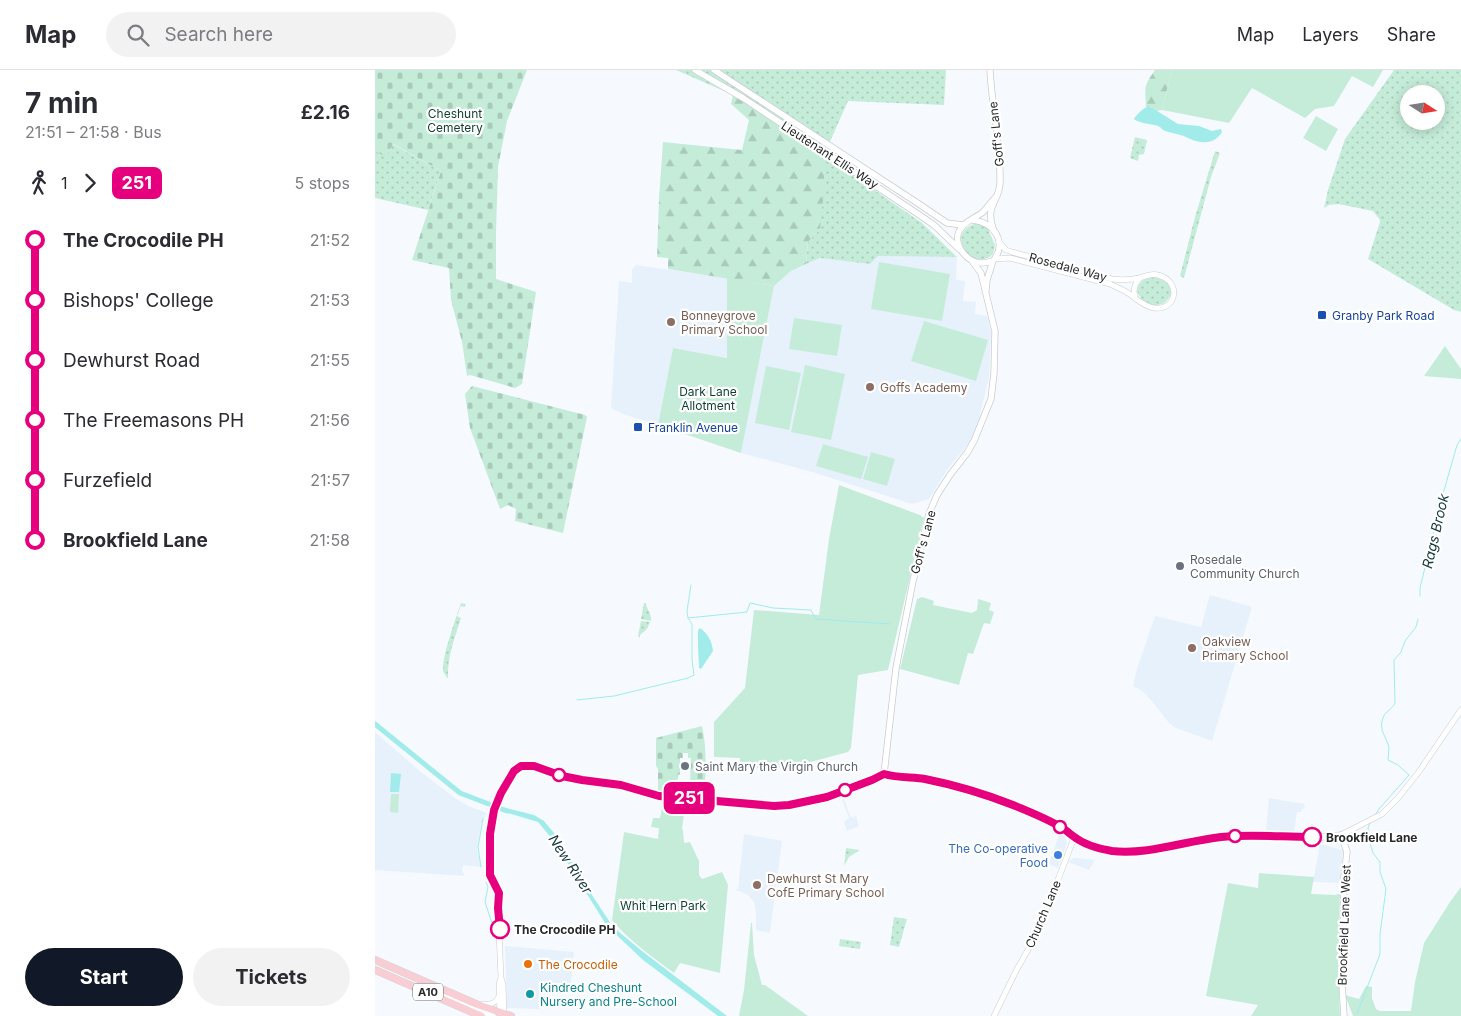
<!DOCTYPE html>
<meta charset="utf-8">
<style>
:root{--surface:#fff;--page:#f2f2f3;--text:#2b2b33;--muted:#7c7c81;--line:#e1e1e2;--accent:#111827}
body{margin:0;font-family:Inter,sans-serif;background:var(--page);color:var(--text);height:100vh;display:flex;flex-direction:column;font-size:19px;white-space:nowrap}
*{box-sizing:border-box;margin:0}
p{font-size:16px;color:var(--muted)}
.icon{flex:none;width:28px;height:28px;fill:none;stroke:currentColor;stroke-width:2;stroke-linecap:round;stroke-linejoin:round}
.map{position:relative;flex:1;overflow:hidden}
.details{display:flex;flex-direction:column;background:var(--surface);width:375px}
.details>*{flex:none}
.badge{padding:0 10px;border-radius:8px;font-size:18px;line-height:32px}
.needle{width:32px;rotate:102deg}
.fabs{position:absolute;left:1025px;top:15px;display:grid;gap:10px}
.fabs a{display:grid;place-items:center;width:45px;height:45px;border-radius:50%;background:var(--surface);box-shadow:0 2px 12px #0003;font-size:25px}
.map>.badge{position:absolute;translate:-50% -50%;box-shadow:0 0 0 2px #fff}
.legs{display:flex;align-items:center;gap:8px;height:55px;padding:0 25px;font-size:16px}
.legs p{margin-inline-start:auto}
.overview{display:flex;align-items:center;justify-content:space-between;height:85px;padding:0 25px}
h1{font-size:28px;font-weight:700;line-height:38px}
.button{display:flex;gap:10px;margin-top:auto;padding:10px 25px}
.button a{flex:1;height:58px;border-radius:30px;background:var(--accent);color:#fff;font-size:20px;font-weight:700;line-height:58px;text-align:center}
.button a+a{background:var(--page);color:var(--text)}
ul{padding:0 25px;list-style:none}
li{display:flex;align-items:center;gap:18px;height:60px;font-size:19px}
li i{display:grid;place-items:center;width:8px;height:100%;margin:0 6px;background:currentColor}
li i::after{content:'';width:12px;height:12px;margin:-6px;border:4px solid;border-radius:50%;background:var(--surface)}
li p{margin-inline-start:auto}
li:first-child i{background:linear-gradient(#0000 50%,currentColor 0)}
li:last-child i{background:linear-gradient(currentColor 50%,#0000 0)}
header{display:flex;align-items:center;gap:30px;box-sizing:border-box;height:70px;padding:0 25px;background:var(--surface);border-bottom:1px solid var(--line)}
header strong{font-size:24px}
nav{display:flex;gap:28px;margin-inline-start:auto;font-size:18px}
.search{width:350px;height:45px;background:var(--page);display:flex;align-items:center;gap:12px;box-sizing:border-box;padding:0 18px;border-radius:28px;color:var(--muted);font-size:19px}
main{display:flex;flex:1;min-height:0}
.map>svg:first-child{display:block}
.built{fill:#e6f1fc}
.grass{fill:url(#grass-dots);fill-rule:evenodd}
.forest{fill:url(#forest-firs)}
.cemetery{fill:url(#cemetery-stones);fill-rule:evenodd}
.green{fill:#c5ecd9}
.water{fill:#a1ebeb}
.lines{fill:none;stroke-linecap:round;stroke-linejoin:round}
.stream{stroke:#a1ebeb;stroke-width:1}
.canal{stroke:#a1ebeb;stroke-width:5}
.tertiary-casing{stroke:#c8cdd2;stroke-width:6}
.secondary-casing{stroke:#c8cdd2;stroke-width:7}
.trunk-casing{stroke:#d4d4d4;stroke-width:8}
.tertiary{stroke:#fff;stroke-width:5}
.secondary{stroke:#fff;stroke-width:5.5}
.trunk{stroke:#f8ced4;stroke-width:7}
.line-1-casing{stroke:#fff;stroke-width:11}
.line-1{stroke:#e6007e;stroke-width:8}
.transit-dot{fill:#1a4fb4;stroke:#fff;stroke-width:2}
.education-dot{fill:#8d6e63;stroke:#fff;stroke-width:2}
.worship-dot{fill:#6b7280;stroke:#fff;stroke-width:2}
.stop-1-dot{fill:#fff;stroke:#e6007e;stroke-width:2.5}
.shop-dot{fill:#3f7fe0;stroke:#fff;stroke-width:2}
.food-dot{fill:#e8710a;stroke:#fff;stroke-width:2}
.culture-dot{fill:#0f9aa8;stroke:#fff;stroke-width:2}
.labels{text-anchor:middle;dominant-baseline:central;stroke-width:4.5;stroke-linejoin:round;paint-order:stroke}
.shield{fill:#fff;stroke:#676869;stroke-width:1}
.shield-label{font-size:11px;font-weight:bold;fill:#262829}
.park-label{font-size:12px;fill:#0d3f2d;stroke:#fff}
.street-label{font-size:12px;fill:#262829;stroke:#fff}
.education-label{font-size:12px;fill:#785e54;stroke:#fff;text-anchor:start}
.transit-label{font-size:12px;fill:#164399;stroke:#fff;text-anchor:start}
.worship-label{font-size:12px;fill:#5b616d;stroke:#fff;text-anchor:start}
.stop-label{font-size:12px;font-weight:bold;fill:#262829;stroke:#fff;text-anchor:start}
.shop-label{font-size:12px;fill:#366cbe;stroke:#fff;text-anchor:end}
.food-label{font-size:12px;fill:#c56008;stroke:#fff;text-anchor:start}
.culture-label{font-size:12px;fill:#0d838f;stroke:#fff;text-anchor:start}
.water-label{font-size:14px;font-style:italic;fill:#133838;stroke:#fff}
</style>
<header>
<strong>Map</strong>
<div class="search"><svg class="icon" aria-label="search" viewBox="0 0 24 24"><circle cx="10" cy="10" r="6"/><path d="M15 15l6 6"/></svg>Search here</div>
<nav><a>Map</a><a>Layers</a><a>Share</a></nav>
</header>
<main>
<section class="details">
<div class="overview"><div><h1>7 min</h1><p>21:51 – 21:58 · Bus</p></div><b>£2.16</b></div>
<div class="legs"><svg class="icon" aria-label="walk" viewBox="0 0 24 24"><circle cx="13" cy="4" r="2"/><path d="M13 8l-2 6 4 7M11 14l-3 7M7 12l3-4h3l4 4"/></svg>1<svg class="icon" aria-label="forward" viewBox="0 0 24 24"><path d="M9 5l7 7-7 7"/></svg><b class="badge" style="background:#e6007e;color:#fff">251</b><p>5 stops</p></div>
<ul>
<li><i style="color:#e6007e"></i><b>The Crocodile PH</b><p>21:52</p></li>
<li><i style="color:#e6007e"></i><span>Bishops' College</span><p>21:53</p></li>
<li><i style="color:#e6007e"></i><span>Dewhurst Road</span><p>21:55</p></li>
<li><i style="color:#e6007e"></i><span>The Freemasons PH</span><p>21:56</p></li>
<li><i style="color:#e6007e"></i><span>Furzefield</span><p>21:57</p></li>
<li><i style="color:#e6007e"></i><b>Brookfield Lane</b><p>21:58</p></li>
</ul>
<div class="button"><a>Start</a><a>Tickets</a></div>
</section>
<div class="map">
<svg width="1086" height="946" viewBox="0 0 1086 946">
<defs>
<pattern id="grass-dots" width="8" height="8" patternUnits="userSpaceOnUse" patternTransform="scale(1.25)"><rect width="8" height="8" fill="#c5ecd9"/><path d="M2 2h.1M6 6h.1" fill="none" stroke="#a9caba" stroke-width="1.8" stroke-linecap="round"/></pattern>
<pattern id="forest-firs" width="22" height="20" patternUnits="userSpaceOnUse" patternTransform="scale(1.25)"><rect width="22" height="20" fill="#c5ecd9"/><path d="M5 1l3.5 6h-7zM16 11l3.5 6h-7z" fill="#a9caba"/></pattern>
<pattern id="cemetery-stones" width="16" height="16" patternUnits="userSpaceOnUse" patternTransform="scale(1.25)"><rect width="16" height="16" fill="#c5ecd9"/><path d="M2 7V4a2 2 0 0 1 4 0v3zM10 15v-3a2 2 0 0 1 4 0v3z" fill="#a9caba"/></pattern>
</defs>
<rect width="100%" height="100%" fill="#f6fafe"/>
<path class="built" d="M 503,186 L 582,187 L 581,210 L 590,211 L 588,231 L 601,232 L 600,244 L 612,246 L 616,261 L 614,307 L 605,344 L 605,350 L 597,369 L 572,400 L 554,429 L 537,434 L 434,401 L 366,383 L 399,216 L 416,201 L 445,188 L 495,194 Z
M 261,195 L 352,208 L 352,288 L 298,278 L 283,355 L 248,344 L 236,338 L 244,211 L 257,213 L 257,200 Z
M 835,525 L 877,537 L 837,671 L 801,658 L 794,653 L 777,631 L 767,621 L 758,616 L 762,599 L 780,546 L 826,557 Z
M 0,662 L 46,702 L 80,728 L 93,736 L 112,743 L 106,754 L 102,779 L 106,797 L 88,795 L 87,801 L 90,806 L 0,800 Z
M 894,728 L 930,734 L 929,739 L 927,739 L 926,742 L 922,742 L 919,762 L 891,760 Z
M 469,729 L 475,746 L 477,747 L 481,746 L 484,756 L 472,761 L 469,752 L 474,748 L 467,730 Z
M 685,762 L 690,767 L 692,773 L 683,798 L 674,794 Z
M 369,764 L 407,771 L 395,863 L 381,860 L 381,841 L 379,832 L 373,825 L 359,819 L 363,819 Z
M 945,774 L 968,780 L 965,813 L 938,812 Z
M 698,788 L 701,788 L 720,790 L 714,800 L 693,792 Z
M 130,876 L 199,882 L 196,914 L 167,912 L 165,939 L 132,938 Z"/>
<path class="grass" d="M 301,0 L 571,0 L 569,35 L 473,31 L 449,85 L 547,153 L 582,187 L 503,186 L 495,194 L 445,188 L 431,194 L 433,172 L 445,159 L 358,25 Z
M 1019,0 L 1086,0 L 1086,242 L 1079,240 L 993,189 L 1005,152 L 1005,150 L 998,141 L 963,134 L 954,135 L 949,138 L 953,120 L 970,69 ZM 1034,24 L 1061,24 L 1061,51 L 1034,51 Z
M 760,67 L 772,70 L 769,84 L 764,85 L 763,91 L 755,88 Z
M 17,74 L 66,101 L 53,140 L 0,128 L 0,81 L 11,86 Z
M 840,81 L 845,83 L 836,107 L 809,208 L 805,206 L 820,147 Z
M 602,153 L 612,157 L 620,175 L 618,184 C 599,204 567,163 602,153 Z
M 780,207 L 792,212 L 797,221 C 792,241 768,239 762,221 C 764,210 770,208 780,207 Z
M 86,533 L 91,534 L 90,537 L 86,536 L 82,546 L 86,548 C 80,567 72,588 73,608 L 72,608 C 71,606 69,603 68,601 C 67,586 81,548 86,533 Z
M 269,533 L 271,533 C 271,539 277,543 276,551 L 266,549 Z
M 266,551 L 275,552 L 272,559 L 265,565 L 265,568 L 263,566 Z
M 471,778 L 485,780 L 474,787 L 469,796 Z
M 519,847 L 532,849 L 524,877 L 515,875 Z
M 465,869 L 486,872 L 485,879 L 464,876 Z"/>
<path class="forest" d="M 780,0 L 797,0 L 787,40 L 781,41 L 776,37 L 771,37 C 770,17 768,17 780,0 Z
M 358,25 L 449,85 L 449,121 L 445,159 L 433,172 L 431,194 L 416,201 L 399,216 L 293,199 L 293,188 L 282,187 L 284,128 L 288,72 L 367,80 L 374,50 L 356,34 Z"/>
<path class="cemetery" d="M 0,0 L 152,0 L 132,51 L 123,97 L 121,163 L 121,209 L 161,222 L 147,314 L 140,318 L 95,305 L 92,306 L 87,272 L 76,230 L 74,198 L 37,190 L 66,101 L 18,74 L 11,87 L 0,81 Z
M 97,316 L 210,345 L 212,347 L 188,463 L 140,451 L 141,439 L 133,435 L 125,439 L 95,358 L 90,324 Z
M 327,656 C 332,678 331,702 329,725 L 287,724 L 283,722 L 283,699 L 281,696 L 281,668 ZM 308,683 L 313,683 L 313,688 L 316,688 L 315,715 L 302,714 L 303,705 L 305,704 L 305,688 L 308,688 Z"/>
<path class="green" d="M 797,0 L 1008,0 L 998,17 L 977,6 L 959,36 L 940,39 L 930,48 L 877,18 L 854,53 L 787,40 Z
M 941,46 L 963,59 L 951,81 L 928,68 Z
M 504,192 L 575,204 L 567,251 L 496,239 Z
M 352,208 L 399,216 L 366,383 L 283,355 L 298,278 L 352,288 Z
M 419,248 L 467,255 L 462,286 L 414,279 Z
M 549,251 L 613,270 L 601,311 L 536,291 Z
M 1070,276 L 1086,299 L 1086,309 L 1049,306 Z
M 430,295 L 470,304 L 456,370 L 416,362 Z
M 391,296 L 426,303 L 414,360 L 380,353 Z
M 448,374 L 493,387 L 486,409 L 441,396 Z
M 496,382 L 520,389 L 512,416 L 488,409 Z
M 464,415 L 545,445 L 549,448 L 513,600 L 483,605 L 476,678 L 473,682 L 421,696 L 365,699 L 365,688 L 339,687 L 339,652 L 370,618 L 379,540 L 444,545 L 454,469 Z
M 547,527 L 559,531 L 558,535 L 597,543 L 602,540 L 603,529 L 616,533 L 614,540 L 619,542 L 615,554 L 609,553 L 598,584 L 593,583 L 584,615 L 525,599 L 542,529 Z
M 16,724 L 24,724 L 23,743 L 15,742 Z
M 288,732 L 302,735 L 313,741 L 309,744 L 307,759 L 308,760 L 309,773 L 315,772 L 324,791 L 324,805 L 327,809 L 347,802 L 353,815 L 345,903 L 305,893 L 299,903 C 277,887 255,871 237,850 L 249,762 L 283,769 L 284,758 L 276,757 L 278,748 L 285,748 Z
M 884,803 L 939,807 L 936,824 L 961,825 L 965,823 L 963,895 L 965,946 L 876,946 L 883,935 L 831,926 L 853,813 L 883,818 Z
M 1086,817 L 1086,946 L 978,946 L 970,925 L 984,929 L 991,916 L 997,917 L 997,928 L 1001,939 L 1005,941 L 1036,941 L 1040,912 L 1049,873 L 1075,832 Z
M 376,853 L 377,853 L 379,885 L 387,915 L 390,915 L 433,946 L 364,946 L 369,920 Z"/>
<path class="water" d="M 774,36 L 803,54 L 824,56 L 837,61 L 846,59 L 847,62 C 838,77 822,73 809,66 C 803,64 796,63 790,61 C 787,60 786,57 783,56 C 777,54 768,54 760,50 L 759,49 C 762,44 768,38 774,36 Z
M 325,558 C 333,564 337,571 338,581 L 326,599 L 324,598 L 323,576 L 323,560 Z
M 16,703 L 26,704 L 24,722 L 15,722 Z
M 127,737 L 159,745 L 169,751 L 184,769 L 215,822 L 238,857 L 267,881 L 352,946 L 343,946 L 268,890 L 232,856 L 178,770 L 163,752 L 126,741 Z"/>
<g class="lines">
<path class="stream" d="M 1045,526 L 1045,518 L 1068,424 L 1082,375 L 1086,369
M 313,548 L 372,542 L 375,533 L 398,538 L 436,540 L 440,548 L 442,549 L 515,554
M 202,630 L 239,626 L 313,608 L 319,605 L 317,590 L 317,554 L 313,548 L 312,541 L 316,515
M 1000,745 L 1004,739 L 1034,705 L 1023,695 L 1013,690 C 1013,686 1014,682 1014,678 C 1012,667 1003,660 1008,648 C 1010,641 1017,640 1020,633 L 1019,590 L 1026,582 L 1030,571 L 1041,557 L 1043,549
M 106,797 L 103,777 L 108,749
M 111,812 L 113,817 L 110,832 L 117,853
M 982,944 L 1005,884 L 1005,864 L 1011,819 L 1005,802 L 1005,792 L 998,783 L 995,773 L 993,758 L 995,753"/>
<path class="canal" d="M 0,654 L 85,723 L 132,741"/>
<defs>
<path id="tertiary" d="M 620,189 L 635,188 L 735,214 C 741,217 747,219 753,223 C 762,229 768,236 779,238 C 802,241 807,211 783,205 C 776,203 771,206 764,208 C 755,210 746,210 737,209 L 637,182 L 631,180 L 624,172
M 760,227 C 758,220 760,213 765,208
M 966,765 L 1007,744 L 1023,728 L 1043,703 L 1086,640
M 107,934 C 115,935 121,934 124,926
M 125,943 L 124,914 L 126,908
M 129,944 L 128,914 L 126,908 L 123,838 L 124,823 L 115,805 L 116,797 L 114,773 L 119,740 L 126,723 L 139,701 L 146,697 L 159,696 L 187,706 L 207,710 L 246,715 L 284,726 L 333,729 L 394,736 L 414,735 L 452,727 L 497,710 L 509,704
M 619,946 L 641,901 L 663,862 L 699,768"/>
<path id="secondary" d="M 320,0 L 368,28 L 540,142 L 559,155 L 584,179
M 339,0 L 544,134 L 572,153 L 588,155
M 615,0 C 617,38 626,75 625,113 C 624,132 610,136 618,158
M 597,150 C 619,152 633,172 618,191 C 608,194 600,194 592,187 C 583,179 578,166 588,156 C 593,150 602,147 608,142 C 612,138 616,132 621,127
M 597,191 L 606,203 L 620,261 L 619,303 L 616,329 L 599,371 L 592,383 L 575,405 L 562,425 L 554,444 L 538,511 L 521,598 L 509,704 L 565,712 L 630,732 L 689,759 L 699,768 L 734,780 L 761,781 L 858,766 L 890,765 L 948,767 L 966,765 L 972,782 L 969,807 L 968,861 L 967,913 L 969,946
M 611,220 L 612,210 L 618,191
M 67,922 L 75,927 L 118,946"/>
<path id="trunk" d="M 0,890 L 101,934 L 136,946
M 0,900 L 106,946"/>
</defs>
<use href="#tertiary" class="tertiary-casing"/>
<use href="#secondary" class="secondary-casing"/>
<use href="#trunk" class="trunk-casing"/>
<use href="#tertiary" class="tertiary"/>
<use href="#secondary" class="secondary"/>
<use href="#trunk" class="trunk"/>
</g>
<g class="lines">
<defs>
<path id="line-1" d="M 125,859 L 123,838 L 124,823 L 115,805 L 115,764 L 119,740 L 126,723 L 139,701 L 146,696 L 159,696 L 187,706 L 207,710 L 246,715 L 284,726 L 399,736 L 414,735 L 452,727 L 497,710 L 509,704 C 522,708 537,707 550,709 C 580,715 610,724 638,735 C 653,741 675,750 689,759 C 692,761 695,764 698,766 C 708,774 725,779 737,781 C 773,785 810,771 846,767 C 876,764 906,767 937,767"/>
</defs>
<use href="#line-1" class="line-1-casing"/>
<use href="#line-1" class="line-1"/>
</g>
<g class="transit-dot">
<rect x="942" y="240" width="10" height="10" rx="2.5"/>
<rect x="258" y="352" width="10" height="10" rx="2.5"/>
</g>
<g class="education-dot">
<circle cx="296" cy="252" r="5"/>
<circle cx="495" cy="317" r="5"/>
<circle cx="817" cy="578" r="5"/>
<circle cx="382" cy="815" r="5"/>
</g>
<g class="worship-dot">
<circle cx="805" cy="496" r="5"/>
<circle cx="310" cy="696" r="5"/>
</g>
<g class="stop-1-dot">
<circle cx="184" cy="705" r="6"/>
<circle cx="470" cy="720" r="6"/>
<circle cx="685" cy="757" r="6"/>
<circle cx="860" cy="766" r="6"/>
<circle cx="937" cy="767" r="9"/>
<circle cx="125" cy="859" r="9"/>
</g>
<circle class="shop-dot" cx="683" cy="785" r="5"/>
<circle class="food-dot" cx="153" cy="894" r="5"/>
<circle class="culture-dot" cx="155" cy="924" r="5"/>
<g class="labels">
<rect class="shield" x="38" y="913.5" width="30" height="17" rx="4"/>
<g class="shield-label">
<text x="53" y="922">A10</text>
</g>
<g class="park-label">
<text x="80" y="43">Cheshunt<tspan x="80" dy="14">Cemetery</tspan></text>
<text x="333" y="321">Dark Lane<tspan x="333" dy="14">Allotment</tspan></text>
<text x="288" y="835">Whit Hern Park</text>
</g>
<g class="street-label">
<text transform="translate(621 64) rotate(-96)">Goff's Lane</text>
<text transform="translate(455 85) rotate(33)">Lieutenant Ellis Way</text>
<text transform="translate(693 197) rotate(15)">Rosedale Way</text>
<text transform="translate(548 472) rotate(-75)">Goff's Lane</text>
<text transform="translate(668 844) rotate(-67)">Church Lane</text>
<text transform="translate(969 855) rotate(-88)">Brookfield Lane West</text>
</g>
<g class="education-label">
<text x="306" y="245">Bonneygrove<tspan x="306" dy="14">Primary School</tspan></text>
<text x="505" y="317">Goffs Academy</text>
<text x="827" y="571">Oakview<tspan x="827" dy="14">Primary School</tspan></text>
<text x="392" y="808">Dewhurst St Mary<tspan x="392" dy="14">CofE Primary School</tspan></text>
</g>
<g class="transit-label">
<text x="957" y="245">Granby Park Road</text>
<text x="273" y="357">Franklin Avenue</text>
</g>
<g class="worship-label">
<text x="815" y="489">Rosedale<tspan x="815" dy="14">Community Church</tspan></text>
<text x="320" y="696">Saint Mary the Virgin Church</text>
</g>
<g class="stop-label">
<text x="951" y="767">Brookfield Lane</text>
<text x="139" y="859">The Crocodile PH</text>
</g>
<g class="shop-label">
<text x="673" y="778">The Co-operative<tspan x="673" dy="14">Food</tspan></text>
</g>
<g class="food-label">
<text x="163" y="894">The Crocodile</text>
</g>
<g class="culture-label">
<text x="165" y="917">Kindred Cheshunt<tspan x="165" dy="14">Nursery and Pre-School</tspan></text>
</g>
<g class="water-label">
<text transform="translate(1060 461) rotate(-77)">Rags Brook</text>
<text transform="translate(196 794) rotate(57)">New River</text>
</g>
</g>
</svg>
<div class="fabs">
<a><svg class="needle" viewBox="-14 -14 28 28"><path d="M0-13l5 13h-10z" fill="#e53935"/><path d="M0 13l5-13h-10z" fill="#7c7c81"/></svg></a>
</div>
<b class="badge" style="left:314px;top:728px;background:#e6007e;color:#fff">251</b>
</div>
</main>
